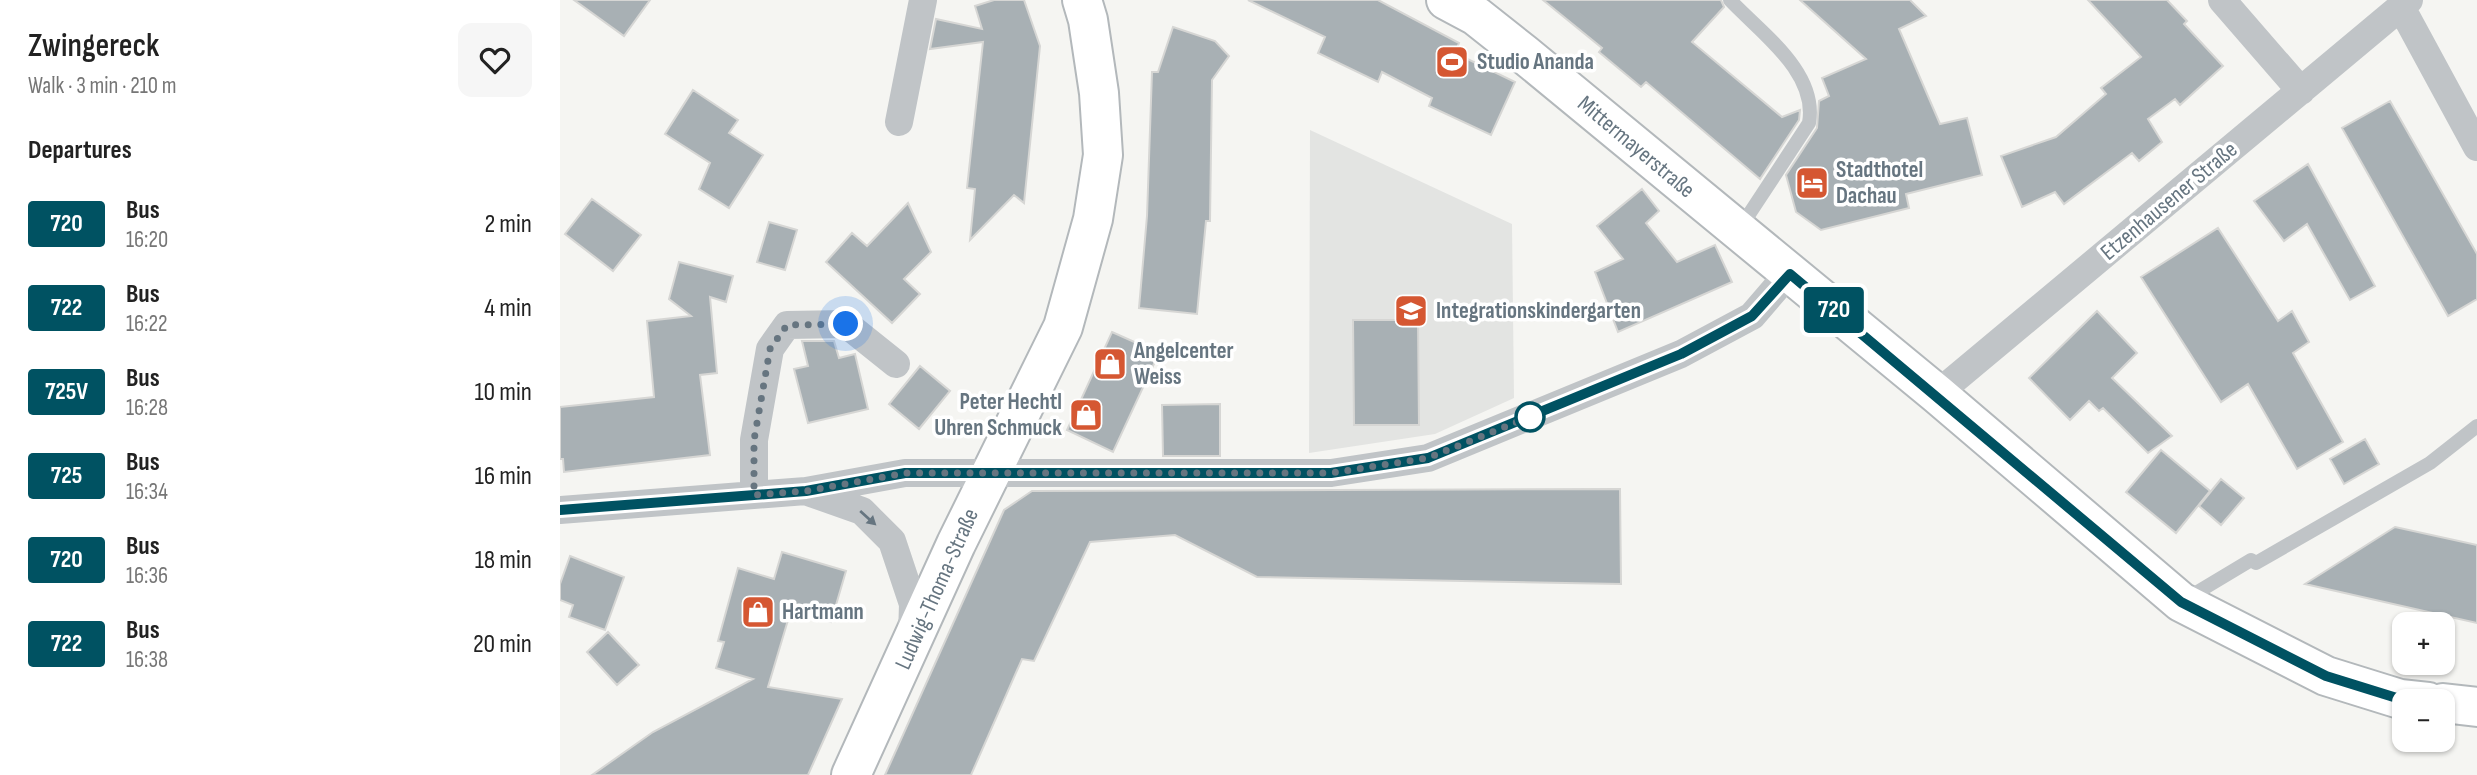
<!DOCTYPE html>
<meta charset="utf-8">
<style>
:root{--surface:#fff;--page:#f6f6f6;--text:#222;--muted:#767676}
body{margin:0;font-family:"Sofia Sans Condensed",sans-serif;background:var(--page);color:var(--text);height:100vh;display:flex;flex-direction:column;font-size:26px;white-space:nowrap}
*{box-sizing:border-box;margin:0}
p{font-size:23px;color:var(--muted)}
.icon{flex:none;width:38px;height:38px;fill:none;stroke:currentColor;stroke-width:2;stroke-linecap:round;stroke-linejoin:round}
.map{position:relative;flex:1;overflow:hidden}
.panel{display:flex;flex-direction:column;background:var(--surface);width:560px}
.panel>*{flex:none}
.badge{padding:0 14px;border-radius:5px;font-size:24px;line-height:46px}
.tools{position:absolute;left:1832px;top:612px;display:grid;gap:14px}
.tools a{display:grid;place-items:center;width:63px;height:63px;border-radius:14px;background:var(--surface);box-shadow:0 2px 5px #0004;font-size:35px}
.you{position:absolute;width:35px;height:35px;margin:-18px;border:5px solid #fff;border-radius:50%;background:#1a73e8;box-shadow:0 0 0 10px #1a73e833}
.map>.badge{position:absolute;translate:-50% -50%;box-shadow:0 0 0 4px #fff}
h2{padding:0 28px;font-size:26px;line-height:63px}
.round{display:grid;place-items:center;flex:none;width:74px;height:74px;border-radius:14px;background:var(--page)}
.head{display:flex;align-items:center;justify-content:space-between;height:119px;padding:0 28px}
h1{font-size:33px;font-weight:600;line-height:52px}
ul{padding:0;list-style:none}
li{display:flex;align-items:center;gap:21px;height:84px;padding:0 28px}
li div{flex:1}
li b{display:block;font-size:26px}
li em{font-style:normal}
li .badge{min-width:77px;font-weight:700;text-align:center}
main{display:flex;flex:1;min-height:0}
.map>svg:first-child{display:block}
.built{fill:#e3e4e2}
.building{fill:#a8b0b4;stroke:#d6d6d4;stroke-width:2}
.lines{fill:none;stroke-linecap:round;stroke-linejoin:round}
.secondary-casing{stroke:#b3b8bb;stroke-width:42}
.lane{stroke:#c0c4c7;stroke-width:14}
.street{stroke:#c0c4c7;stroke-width:28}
.secondary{stroke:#fff;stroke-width:38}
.oneway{fill:#667580}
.line-casing{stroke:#fff;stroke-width:16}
.line{stroke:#005262;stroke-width:10}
.walk{stroke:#667580;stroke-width:7;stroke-dasharray:0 12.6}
.stop-dot{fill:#fff;stroke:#005262;stroke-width:3.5}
.labels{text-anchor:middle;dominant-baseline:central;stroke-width:7;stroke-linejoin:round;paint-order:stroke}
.poi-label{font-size:23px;font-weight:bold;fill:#667580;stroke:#fff;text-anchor:start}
.street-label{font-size:23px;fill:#667580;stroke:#fff}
</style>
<main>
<section class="panel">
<div class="head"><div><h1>Zwingereck</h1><p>Walk · 3 min · 210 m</p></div><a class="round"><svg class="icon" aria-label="heart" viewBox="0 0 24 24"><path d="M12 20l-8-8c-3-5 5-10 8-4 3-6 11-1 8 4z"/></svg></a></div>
<h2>Departures</h2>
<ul>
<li><span class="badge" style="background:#005262;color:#fff">720</span><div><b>Bus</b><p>16:20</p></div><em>2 min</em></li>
<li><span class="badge" style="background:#005262;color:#fff">722</span><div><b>Bus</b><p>16:22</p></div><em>4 min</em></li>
<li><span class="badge" style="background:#005262;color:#fff">725V</span><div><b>Bus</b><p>16:28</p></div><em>10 min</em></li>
<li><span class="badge" style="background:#005262;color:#fff">725</span><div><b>Bus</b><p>16:34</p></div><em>16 min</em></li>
<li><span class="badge" style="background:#005262;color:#fff">720</span><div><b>Bus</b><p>16:36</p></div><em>18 min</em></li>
<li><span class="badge" style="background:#005262;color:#fff">722</span><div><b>Bus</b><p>16:38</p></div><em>20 min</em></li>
</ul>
</section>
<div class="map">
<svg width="1917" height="775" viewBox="0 0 1917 775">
<rect width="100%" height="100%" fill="#f5f5f2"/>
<path class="built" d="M 750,130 L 952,224 L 954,398 L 875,434 L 749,453 Z"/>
<path class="building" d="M 14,0 L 90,0 L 64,36 Z
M 434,0 L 464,0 L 480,46 L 464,203 L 454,195 L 410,240 L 415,189 L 407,188 L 423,42 L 370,49 L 376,19 L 422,29 L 415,6 Z
M 688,0 L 818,0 L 899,43 L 895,53 L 955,82 L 931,135 L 869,106 L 872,98 L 822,72 L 818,82 L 758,53 L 765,37 Z
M 983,0 L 1161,0 L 1164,7 L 1132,42 L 1222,117 L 1240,110 L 1239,120 L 1200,179 L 1086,82 L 1081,87 L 1039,52 L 1042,48 Z
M 1240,0 L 1350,0 L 1366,16 L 1339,29 L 1380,124 L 1407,118 L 1422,175 L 1346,194 L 1349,208 L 1261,230 L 1236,212 L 1226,175 L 1257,128 L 1259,101 L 1269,96 L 1262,78 L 1306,59 Z
M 1528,0 L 1607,0 L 1627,21 L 1624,24 L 1663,66 L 1620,105 L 1615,99 L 1588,119 L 1602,142 L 1579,161 L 1572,153 L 1504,204 L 1495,192 L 1462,207 L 1441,156 L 1496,137 L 1546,94 L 1541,88 L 1581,57 Z
M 613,27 L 655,41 L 669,56 L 652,80 L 650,221 L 646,221 L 637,314 L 579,308 L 587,216 L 592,72 L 598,72 Z
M 133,90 L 178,120 L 169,133 L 203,155 L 169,208 L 139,189 L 150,163 L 105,134 Z
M 1830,101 L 1917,254 L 1917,299 L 1888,316 L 1782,128 Z
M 1748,164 L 1815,286 L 1790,300 L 1747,224 L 1724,241 L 1694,201 Z
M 1082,189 L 1099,211 L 1086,223 L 1117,262 L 1155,245 L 1172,282 L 1058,332 L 1035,272 L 1063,259 L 1037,226 Z
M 32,199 L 81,235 L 53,271 L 5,234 Z
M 348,203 L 371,252 L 344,279 L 360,294 L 332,323 L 266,262 L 292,233 L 307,246 Z
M 209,222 L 237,230 L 225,270 L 197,262 Z
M 1658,228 L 1718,321 L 1732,311 L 1749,342 L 1733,353 L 1783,442 L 1737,469 L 1688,384 L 1661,402 L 1581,277 Z
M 119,262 L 173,276 L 166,302 L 150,297 L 157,373 L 140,375 L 150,455 L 4,472 L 3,459 L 0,459 L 0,407 L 94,397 L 87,321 L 131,316 L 109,299 Z
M 1537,311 L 1577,353 L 1552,378 L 1612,436 L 1588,453 L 1543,408 L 1539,411 L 1529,401 L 1510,420 L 1469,378 Z
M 793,320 L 858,320 L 859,425 L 794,425 Z
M 552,332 L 599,353 L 553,452 L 507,430 Z
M 242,341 L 274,341 L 279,358 L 295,354 L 308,409 L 248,423 L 234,369 L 248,366 Z
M 360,366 L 390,391 L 359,429 L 329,404 Z
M 660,404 L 660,456 L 603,456 L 602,405 Z
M 1805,439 L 1819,464 L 1784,484 L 1770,459 Z
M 1601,450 L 1650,491 L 1616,533 L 1566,492 Z
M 1661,479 L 1684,498 L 1661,525 L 1639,506 Z
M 1060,489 L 1061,584 L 697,577 L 615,535 L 530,542 L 474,661 L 462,659 L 411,775 L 325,775 L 444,510 L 472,491 Z
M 1835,527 L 1917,545 L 1917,623 L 1745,584 Z
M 222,552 L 286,571 L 271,622 L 231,610 L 208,687 L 282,699 L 248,775 L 32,775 L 93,732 L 193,679 L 156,668 L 164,642 L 158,641 L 178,568 L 214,579 Z
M 10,556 L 64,577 L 45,630 L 9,617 L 13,605 L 0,600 L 0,584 Z
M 48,632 L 79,665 L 57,685 L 27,652 Z"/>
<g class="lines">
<defs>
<path id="secondary" d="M 886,0 L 916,16 L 964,54 L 1377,394 L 1621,602 L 1766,676 L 1840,699 L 1868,702
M 1883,703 L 1917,707
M 291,775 L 396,544 L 503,327 L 533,219 L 543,155 L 539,93 L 528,20 L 522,0"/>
</defs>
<use href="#secondary" class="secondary-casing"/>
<path class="lane" d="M 1170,0 C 1201,33 1258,72 1249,123 L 1180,228
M 1626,599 L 1691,560 L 1696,563 L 1870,463 L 1917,426"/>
<path class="street" d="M 1662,0 L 1741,91
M 1841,7 L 1917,147
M 339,122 L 363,0
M 1377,394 L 1849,0
M 248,492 L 302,511 L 332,541 L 353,604 L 352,636
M 194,495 L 194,440 L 210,349 L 227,325 L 286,324 L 336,364
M 0,510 L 246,491 L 345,473 L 771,473 L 868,458 L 1121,354 L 1192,316 L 1229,273"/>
<use href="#secondary" class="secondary"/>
</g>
<defs><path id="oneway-solid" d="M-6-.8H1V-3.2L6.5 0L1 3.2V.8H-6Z" transform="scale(1.75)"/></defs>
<use class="oneway" href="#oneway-solid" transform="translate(308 518) rotate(42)"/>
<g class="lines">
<defs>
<path id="line" d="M 0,510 L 246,491 L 345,473 L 771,473 L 868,458 L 1121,354 L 1192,316 L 1230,274 L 1621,602 L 1766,676 L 1840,699 L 1868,702"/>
</defs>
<use href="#line" class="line-casing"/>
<use href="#line" class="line"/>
<path class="walk" d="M 286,324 L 227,325 L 210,349 L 194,440 L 194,495 L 246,491 L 345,473 L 771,473 L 868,458 L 974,415 L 970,417"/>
</g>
<defs>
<symbol id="stadium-square" viewBox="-11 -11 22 22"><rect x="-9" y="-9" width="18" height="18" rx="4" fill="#d55732" stroke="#fff"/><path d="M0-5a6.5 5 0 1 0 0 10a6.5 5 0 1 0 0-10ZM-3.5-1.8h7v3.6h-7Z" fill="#fff"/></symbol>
<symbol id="hotel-square" viewBox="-11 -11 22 22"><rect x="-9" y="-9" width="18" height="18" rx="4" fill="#d55732" stroke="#fff"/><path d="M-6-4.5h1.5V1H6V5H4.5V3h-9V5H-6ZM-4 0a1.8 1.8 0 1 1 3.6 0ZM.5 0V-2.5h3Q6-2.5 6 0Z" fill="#fff"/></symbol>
<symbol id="school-square" viewBox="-11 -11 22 22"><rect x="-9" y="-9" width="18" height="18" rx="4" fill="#d55732" stroke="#fff"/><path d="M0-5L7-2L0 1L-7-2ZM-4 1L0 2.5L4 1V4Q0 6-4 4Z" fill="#fff"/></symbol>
<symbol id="shop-square" viewBox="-11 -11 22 22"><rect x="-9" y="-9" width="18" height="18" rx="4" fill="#d55732" stroke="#fff"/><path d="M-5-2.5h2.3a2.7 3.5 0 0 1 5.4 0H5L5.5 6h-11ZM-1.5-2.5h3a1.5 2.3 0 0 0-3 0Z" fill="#fff"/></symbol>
</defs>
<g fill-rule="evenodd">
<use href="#stadium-square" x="873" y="43" width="38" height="38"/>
<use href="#hotel-square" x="1233" y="164" width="38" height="38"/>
<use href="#school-square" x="832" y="292" width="38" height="38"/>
<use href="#shop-square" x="531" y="345" width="38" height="38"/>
<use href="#shop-square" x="507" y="396" width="38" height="38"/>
<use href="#shop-square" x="179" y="593" width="38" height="38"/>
</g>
<circle class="stop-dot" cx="970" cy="417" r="14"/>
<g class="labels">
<g class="poi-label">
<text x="917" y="62">Studio Ananda</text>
<text x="1276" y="170">Stadthotel<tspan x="1276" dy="26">Dachau</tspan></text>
<text x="876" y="311">Integrationskindergarten</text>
<text x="574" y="351">Angelcenter<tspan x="574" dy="26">Weiss</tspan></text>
<text x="502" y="402" text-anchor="end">Peter Hechtl<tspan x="502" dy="26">Uhren Schmuck</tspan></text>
<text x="222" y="612">Hartmann</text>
</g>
<g class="street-label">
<text transform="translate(1076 147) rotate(40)">Mittermayerstraße</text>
<text transform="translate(1609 201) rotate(-40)">Etzenhausener Straße</text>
<text transform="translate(377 589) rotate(-66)">Ludwig-Thoma-Straße</text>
</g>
</g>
</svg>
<div class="tools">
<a>+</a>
<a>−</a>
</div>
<div class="you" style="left:286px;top:324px"></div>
<b class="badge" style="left:1274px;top:310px;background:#005262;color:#fff">720</b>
</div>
</main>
